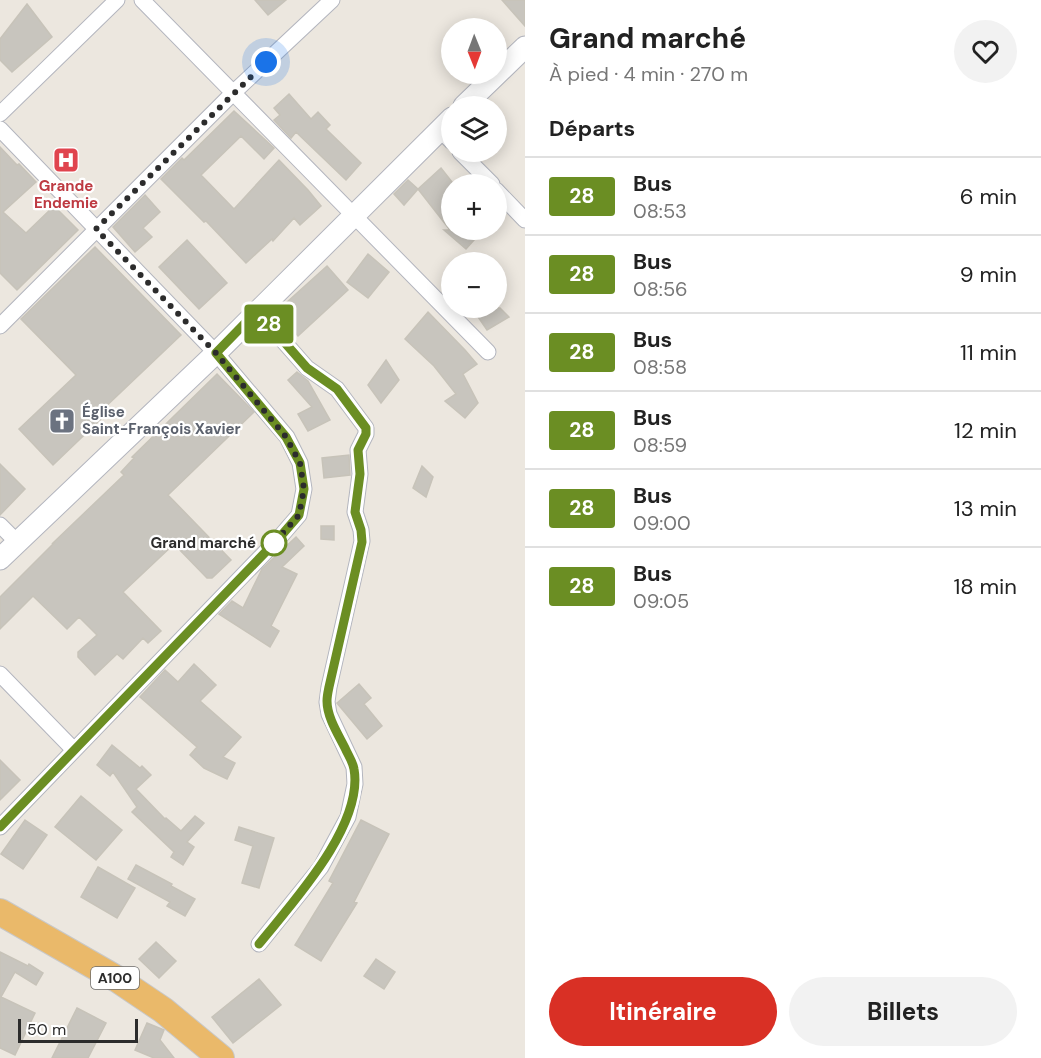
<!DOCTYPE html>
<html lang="fr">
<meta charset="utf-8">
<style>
:root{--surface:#fff;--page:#f2f2f2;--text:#222;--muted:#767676;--line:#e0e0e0;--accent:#d93025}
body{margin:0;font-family:"DM Sans",sans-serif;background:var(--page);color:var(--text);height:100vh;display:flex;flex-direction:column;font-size:22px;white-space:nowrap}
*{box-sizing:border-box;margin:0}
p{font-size:20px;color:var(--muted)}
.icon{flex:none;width:33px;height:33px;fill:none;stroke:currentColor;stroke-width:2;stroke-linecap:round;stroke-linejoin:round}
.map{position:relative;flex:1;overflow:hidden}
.panel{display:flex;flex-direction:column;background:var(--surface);width:516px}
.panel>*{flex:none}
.badge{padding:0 12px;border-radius:4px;font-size:21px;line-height:39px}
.needle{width:39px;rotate:179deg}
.tools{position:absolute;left:441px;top:18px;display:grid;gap:12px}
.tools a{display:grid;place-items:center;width:66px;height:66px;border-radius:50%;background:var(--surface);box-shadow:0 3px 15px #0003;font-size:30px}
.scale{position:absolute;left:18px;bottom:15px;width:120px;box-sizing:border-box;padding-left:6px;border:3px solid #2c2c2c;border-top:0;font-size:16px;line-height:21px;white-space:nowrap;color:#2c2c2c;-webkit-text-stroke:4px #fff;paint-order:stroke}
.you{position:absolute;width:30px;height:30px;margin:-15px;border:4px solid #fff;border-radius:50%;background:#1a73e8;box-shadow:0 0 0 9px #1a73e833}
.map>.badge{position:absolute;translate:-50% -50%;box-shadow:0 0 0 3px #fff}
h2{padding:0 24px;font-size:22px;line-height:54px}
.round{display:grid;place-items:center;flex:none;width:63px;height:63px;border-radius:32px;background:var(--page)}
.summary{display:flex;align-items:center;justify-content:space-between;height:102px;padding:0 24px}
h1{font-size:28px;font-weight:700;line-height:45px}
.cta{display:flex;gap:12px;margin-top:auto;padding:12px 24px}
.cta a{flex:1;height:69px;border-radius:36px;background:var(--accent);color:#fff;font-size:24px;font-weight:700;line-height:69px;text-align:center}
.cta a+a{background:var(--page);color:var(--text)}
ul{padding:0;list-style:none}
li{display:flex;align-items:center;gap:18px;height:78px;padding:0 24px;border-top:2px solid var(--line)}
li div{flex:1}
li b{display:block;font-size:22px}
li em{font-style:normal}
li .badge{min-width:66px;font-weight:700;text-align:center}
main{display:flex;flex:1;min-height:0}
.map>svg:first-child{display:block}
.building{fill:#c8c5be;stroke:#c7c3b9;stroke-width:1.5}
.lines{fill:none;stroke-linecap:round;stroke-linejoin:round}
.minor-casing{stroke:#b3b5be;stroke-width:17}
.secondary-casing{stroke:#b3b5be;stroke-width:23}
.trunk-casing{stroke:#c8c8c8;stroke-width:28}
.minor{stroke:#fff;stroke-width:15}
.secondary{stroke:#fff;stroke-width:21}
.trunk{stroke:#eab96a;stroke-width:26}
.line-casing{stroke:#fff;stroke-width:14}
.line{stroke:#6b8e23;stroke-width:9}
.walk{stroke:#2c2c2c;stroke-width:6;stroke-dasharray:0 10.8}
.stop-dot{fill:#fff;stroke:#6b8e23;stroke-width:3}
.labels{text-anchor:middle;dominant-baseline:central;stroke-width:4.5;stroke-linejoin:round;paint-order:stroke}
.shield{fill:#fff;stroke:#6b6b6b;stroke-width:1.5}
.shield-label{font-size:14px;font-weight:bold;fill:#2c2c2c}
.health-label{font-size:15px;font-weight:bold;fill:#be3a42;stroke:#fff}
.worship-label{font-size:15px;font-weight:bold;fill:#5b616d;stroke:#fff;text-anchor:start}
.stop-label{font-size:15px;font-weight:bold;fill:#2c2c2c;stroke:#fff;text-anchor:end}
</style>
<main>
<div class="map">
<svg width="525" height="1058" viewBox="0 0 525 1058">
<rect width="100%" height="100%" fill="#ece7df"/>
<path class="building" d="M 255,0 L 286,0 L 268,15 Z
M 502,0 L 525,0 L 525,26 Z
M 27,4 L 52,37 L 12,72 L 0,60 L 0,39 Z
M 289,94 L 311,119 L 318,112 L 330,125 L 326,129 L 361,163 L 346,180 L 296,132 L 291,138 L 274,120 L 280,115 L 274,108 Z
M 234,111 L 274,148 L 264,159 L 241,136 L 201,175 L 234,209 L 279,160 L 308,190 L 321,206 L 300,225 L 294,218 L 273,241 L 272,239 L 246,263 L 206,221 L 204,222 L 161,179 L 182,158 L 184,160 Z
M 0,147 L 17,165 L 19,164 L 36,182 L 3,212 L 26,233 L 54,206 L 78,230 L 17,290 L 0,273 Z
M 441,168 L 452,182 L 452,230 L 483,230 L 466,249 L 444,230 L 450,230 L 418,189 Z
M 408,180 L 418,189 L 404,205 L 394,194 Z
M 145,195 L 160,212 L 143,228 L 152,237 L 135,252 L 113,227 Z
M 187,240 L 227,283 L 199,309 L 159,267 Z
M 95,247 L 181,335 L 99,413 L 103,417 L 53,465 L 19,429 L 76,375 L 21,319 Z
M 368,254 L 389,272 L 368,298 L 347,282 Z
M 327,266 L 348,290 L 298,336 L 276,312 Z
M 472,308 L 500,308 L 509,317 L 487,330 Z
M 428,312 L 465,350 L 477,364 L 463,374 L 478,403 L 465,418 L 445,401 L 456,394 L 434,366 L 405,339 Z
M 386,360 L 399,380 L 381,403 L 368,385 Z
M 297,372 L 308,381 L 330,420 L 308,431 L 298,414 L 312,407 L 288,380 Z
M 217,374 L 254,412 L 168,495 L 231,560 L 212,578 L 207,578 L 174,544 L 123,592 L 161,631 L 148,643 L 143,638 L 123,659 L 117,654 L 95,675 L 78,657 L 78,652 L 97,635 L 79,617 L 67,629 L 33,596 L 0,629 L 0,597 L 54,543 L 53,543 L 124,475 L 121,472 L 134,458 L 132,457 Z
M 349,455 L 350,475 L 324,478 L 322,458 Z
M 0,464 L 25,489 L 0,515 Z
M 422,466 L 433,477 L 426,497 L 413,488 Z
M 321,526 L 334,526 L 334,540 L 321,539 Z
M 296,537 L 304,546 L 282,567 L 297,574 L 271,626 L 279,631 L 270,647 L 219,614 L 232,601 L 243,608 L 262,569 Z
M 194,664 L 216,685 L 200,701 L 241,737 L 223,757 L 235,763 L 227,779 L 204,768 L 190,755 L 197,747 L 140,697 L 165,670 L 178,682 Z
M 359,684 L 371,698 L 364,704 L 382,726 L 367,739 L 337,703 Z
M 112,745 L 140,768 L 142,766 L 151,775 L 136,789 L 165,819 L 166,818 L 181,831 L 195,816 L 204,823 L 187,842 L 194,847 L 183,865 L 171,857 L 174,852 L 132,812 L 137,807 L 113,772 L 110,776 L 97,765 Z
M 0,760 L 20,780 L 0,800 Z
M 81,796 L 122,830 L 96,860 L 55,827 Z
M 25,820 L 47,835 L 23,869 L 1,854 Z
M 361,820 L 389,834 L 354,902 L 357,903 L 321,961 L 295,945 L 333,883 L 329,881 Z
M 239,827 L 274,838 L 259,888 L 242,883 L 253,846 L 235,840 Z
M 136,865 L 172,884 L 171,886 L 195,899 L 185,916 L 167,906 L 170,902 L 128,879 Z
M 98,867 L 135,888 L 117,918 L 81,897 Z
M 156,942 L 176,961 L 159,978 L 139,959 Z
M 0,952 L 28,966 L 29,964 L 43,973 L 36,985 L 15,972 L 1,997 L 35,1013 L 15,1055 L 0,1048 Z
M 376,959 L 395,972 L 384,989 L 364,976 Z
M 259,979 L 281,1005 L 233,1043 L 212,1017 Z
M 77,1008 L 106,1023 L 88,1058 L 52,1058 Z
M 147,1023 L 164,1030 L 160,1040 L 174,1058 L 154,1058 L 135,1050 Z"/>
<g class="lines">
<defs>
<path id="minor" d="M 142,0 L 488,352
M 0,114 L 117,0
M 0,129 L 216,353 L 287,437 L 300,463 L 304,489 L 299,515 L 280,537 L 0,827
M 440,130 L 452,142
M 460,152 L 492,184
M 496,190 L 525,220
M 257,311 L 307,368 L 337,389 L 366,428 L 366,434 L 358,450 L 360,474 L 355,512 L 361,530 L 362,541 L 329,687 L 327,702 L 329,714 L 354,767 L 355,784 L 348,817 L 321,867 L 259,944
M 0,326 L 233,93 L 332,0
M 0,525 L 17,542
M 0,674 L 74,750"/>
<path id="secondary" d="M 464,106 L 525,47
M 0,559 L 216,353 L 452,118"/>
<path id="trunk" d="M 0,912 L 117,979 L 163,1010 L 221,1058"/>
</defs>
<use href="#minor" class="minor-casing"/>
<use href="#secondary" class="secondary-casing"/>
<use href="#trunk" class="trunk-casing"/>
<use href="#minor" class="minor"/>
<use href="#secondary" class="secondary"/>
<use href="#trunk" class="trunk"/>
</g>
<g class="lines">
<defs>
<path id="line" d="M 0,827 L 280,537 L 299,515 L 304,489 L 300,463 L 286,437 L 216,353 L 257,311 L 307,368 L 337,389 L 366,428 L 366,434 L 358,450 L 360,474 L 355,512 L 361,530 L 362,542 L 329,687 C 328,692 327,696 327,701 C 327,717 338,734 345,748 C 348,755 353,762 354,769 C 364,826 292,903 259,944"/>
</defs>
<use href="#line" class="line-casing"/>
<use href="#line" class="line"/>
<path class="walk" d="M 266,62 L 96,229 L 216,353 L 286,437 L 300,463 L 304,489 L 299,515 L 274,543"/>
</g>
<defs>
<symbol id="hospital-square" viewBox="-11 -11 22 22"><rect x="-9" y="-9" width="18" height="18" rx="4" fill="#e0444e" stroke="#fff"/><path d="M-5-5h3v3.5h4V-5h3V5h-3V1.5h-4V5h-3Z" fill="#fff"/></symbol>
<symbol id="church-square" viewBox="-11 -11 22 22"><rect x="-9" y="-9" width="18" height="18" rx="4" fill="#6b7280" stroke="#fff"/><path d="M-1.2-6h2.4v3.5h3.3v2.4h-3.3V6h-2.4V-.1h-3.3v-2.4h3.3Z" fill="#fff"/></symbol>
</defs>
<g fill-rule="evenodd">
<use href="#hospital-square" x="51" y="145" width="30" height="30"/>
<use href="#church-square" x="47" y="406" width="30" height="30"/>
</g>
<circle class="stop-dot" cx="274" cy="543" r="12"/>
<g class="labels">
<rect class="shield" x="91" y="967" width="48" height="22" rx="4.5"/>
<g class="shield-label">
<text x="115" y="978">A100</text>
</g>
<g class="health-label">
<text x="66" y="186">Grande<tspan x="66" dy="17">Endemie</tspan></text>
</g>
<g class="worship-label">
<text x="82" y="412">Église<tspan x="82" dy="17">Saint-François Xavier</tspan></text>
</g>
<g class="stop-label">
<text x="256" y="543">Grand marché</text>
</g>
</g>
</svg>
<div class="tools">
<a><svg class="needle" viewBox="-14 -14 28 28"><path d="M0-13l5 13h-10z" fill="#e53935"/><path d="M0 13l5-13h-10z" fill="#767676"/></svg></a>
<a><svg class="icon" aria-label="layers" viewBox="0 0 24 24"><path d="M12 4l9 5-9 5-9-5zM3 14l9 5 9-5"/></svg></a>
<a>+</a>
<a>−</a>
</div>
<div class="scale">50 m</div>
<div class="you" style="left:266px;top:62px"></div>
<b class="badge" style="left:269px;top:324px;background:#6b8e23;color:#fff">28</b>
</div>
<section class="panel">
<div class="summary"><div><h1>Grand marché</h1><p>À pied · 4 min · 270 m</p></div><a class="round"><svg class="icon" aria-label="heart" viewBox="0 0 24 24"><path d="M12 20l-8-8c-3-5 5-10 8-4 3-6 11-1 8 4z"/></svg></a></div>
<h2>Départs</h2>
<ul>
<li><span class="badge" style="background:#6b8e23;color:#fff">28</span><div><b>Bus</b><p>08:53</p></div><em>6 min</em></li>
<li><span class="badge" style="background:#6b8e23;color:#fff">28</span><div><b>Bus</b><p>08:56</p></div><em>9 min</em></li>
<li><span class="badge" style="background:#6b8e23;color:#fff">28</span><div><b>Bus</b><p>08:58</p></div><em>11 min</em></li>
<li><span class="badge" style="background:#6b8e23;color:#fff">28</span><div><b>Bus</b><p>08:59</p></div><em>12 min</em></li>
<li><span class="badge" style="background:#6b8e23;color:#fff">28</span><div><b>Bus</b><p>09:00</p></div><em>13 min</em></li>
<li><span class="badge" style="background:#6b8e23;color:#fff">28</span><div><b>Bus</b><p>09:05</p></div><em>18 min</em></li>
</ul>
<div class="cta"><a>Itinéraire</a><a>Billets</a></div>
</section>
</main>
